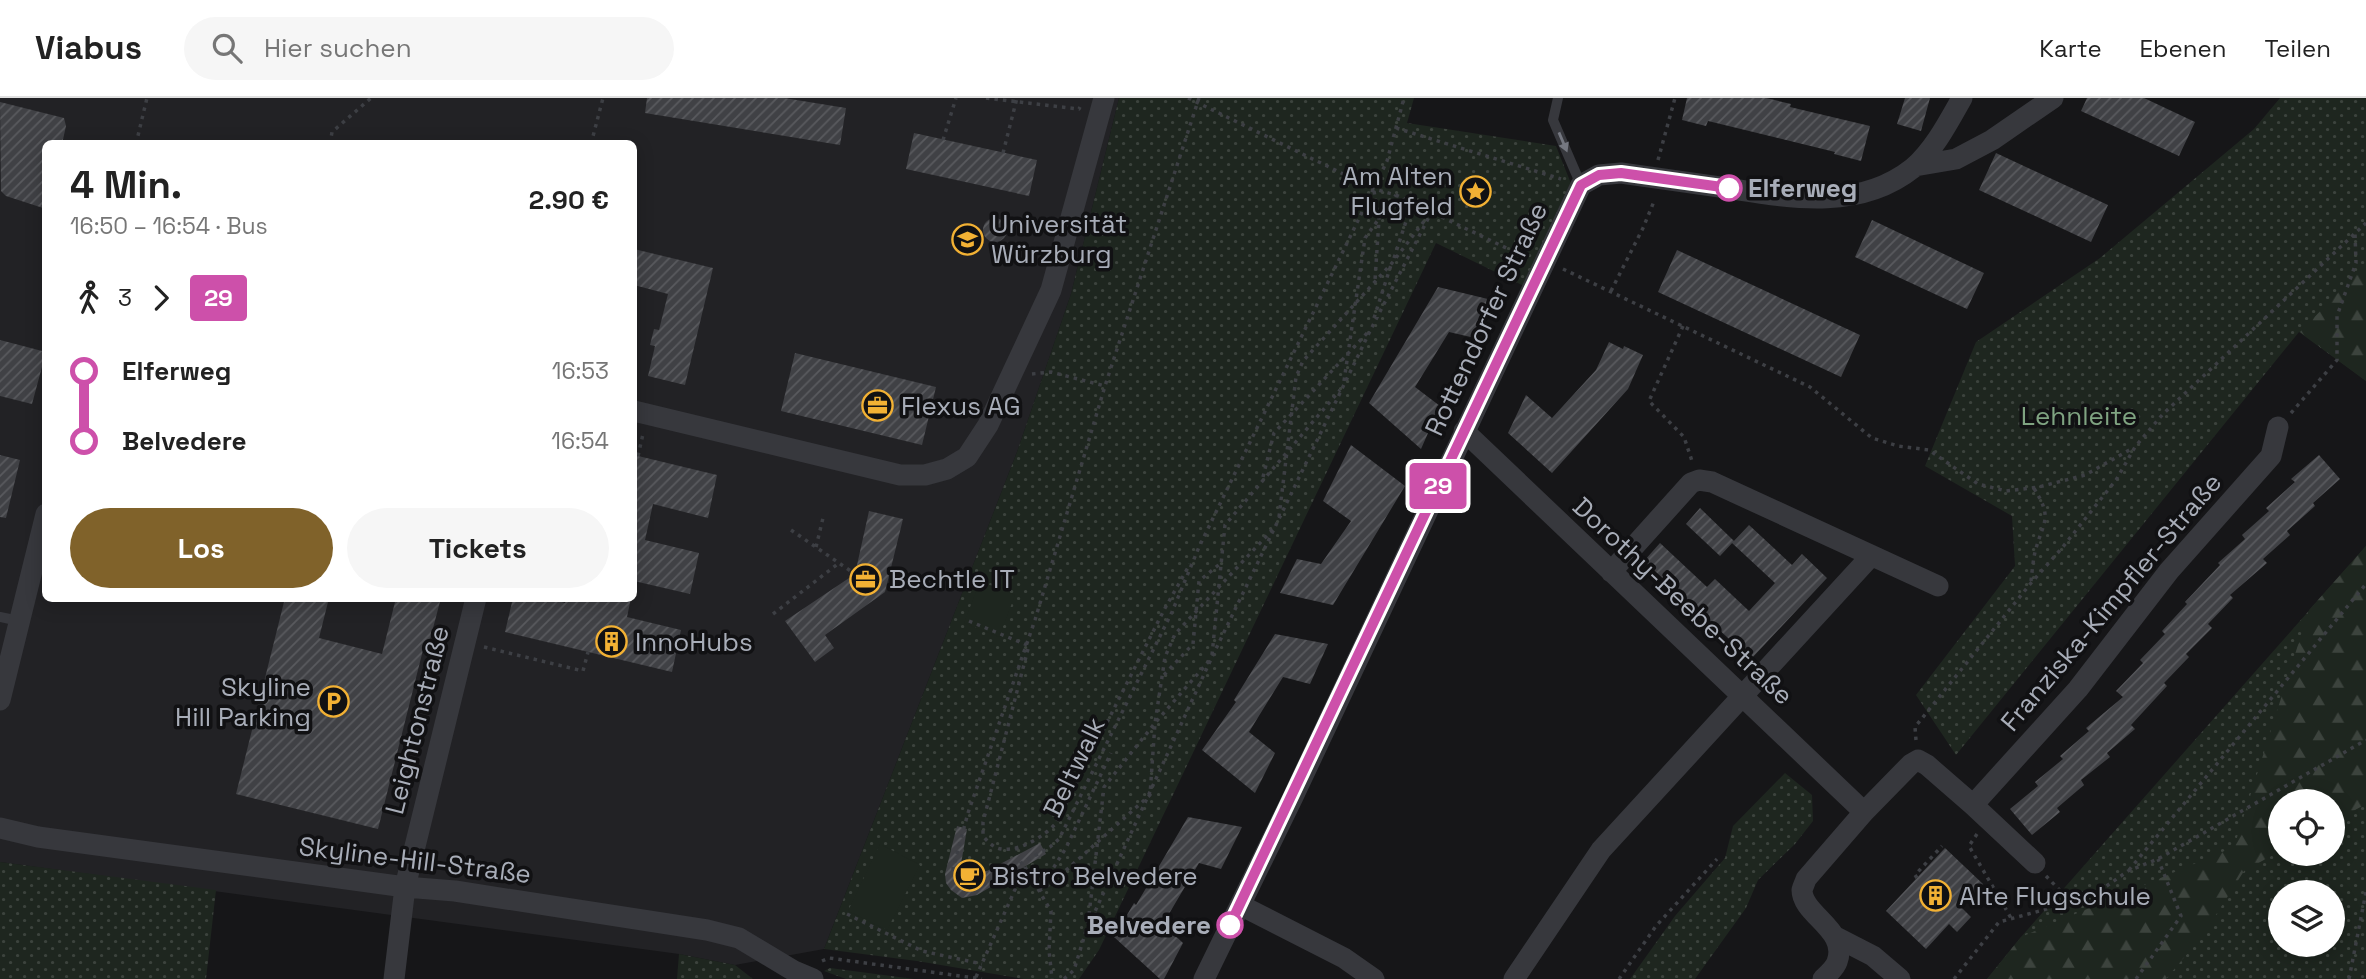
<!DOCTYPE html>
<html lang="de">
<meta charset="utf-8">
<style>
:root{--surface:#fff;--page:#f6f6f6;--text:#222;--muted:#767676;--line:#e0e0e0;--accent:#80622a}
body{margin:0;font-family:"Space Grotesk",sans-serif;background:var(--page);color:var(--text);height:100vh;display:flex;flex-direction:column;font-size:26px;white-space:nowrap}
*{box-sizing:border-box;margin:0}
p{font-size:23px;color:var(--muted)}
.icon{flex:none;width:38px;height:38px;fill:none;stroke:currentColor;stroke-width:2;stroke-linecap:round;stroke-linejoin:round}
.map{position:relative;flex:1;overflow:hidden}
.drawer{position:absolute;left:42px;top:42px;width:595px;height:462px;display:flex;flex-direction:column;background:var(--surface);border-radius:10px;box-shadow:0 4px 18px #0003}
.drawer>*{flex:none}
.badge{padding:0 14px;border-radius:5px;font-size:24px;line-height:46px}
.fabs{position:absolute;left:2268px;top:691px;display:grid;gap:14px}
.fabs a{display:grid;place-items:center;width:77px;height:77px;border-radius:50%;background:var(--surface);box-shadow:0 4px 18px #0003;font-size:35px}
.map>.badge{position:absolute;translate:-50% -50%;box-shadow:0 0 0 4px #fff}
.legs{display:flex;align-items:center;gap:10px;height:77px;padding:0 28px;font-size:23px}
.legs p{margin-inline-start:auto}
.summary{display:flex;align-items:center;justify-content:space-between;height:119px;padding:0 28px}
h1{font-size:38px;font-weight:700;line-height:52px}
.button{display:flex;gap:14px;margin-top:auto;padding:14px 28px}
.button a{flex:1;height:80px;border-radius:42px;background:var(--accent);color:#fff;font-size:28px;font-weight:700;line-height:80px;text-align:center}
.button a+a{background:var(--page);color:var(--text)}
ul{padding:0 28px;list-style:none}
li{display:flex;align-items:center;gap:24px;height:70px;font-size:26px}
li i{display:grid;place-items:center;width:10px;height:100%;margin:0 9px;background:currentColor}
li i::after{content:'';width:18px;height:18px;margin:-9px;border:5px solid;border-radius:50%;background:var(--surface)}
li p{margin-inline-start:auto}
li:first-child i{background:linear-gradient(#0000 50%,currentColor 0)}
li:last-child i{background:linear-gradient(currentColor 50%,#0000 0)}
header{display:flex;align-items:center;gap:42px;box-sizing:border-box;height:98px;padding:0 35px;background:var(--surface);border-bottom:2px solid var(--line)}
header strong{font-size:33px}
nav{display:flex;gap:38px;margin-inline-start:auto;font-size:24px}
.search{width:490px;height:63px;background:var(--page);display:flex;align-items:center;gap:18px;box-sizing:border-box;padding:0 24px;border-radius:38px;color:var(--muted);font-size:26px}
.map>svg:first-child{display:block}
.built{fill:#222225;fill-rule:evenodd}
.grass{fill:url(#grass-dots);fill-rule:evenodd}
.forest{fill:url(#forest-firs)}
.pitch{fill:#1e261f}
.building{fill:url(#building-hatch)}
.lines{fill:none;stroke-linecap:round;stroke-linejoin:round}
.path{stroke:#3d3f44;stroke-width:3.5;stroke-dasharray:3.5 5;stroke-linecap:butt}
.lane{stroke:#37383d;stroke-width:10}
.street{stroke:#37383d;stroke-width:21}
.oneway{fill:#757881}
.line-1-casing{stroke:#fff;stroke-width:16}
.line-1{stroke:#cd50aa;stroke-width:10}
.stop-1-dot{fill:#fff;stroke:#cd50aa;stroke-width:3.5}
.labels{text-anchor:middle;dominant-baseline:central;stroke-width:7;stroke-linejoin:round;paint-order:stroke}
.poi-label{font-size:26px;fill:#a8adb8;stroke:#111113;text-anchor:start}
.stop-label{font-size:26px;font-weight:bold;fill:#a8adb8;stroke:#111113;text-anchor:start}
.street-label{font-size:26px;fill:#a8adb8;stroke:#111113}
.park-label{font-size:26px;fill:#7fa381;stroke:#111113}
</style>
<header>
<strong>Viabus</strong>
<div class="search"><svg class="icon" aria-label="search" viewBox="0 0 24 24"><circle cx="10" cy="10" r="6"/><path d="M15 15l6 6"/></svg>Hier suchen</div>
<nav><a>Karte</a><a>Ebenen</a><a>Teilen</a></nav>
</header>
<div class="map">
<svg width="2366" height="881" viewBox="0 0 2366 881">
<defs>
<pattern id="grass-dots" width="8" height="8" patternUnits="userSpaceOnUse" patternTransform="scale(1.75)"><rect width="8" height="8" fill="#1e261f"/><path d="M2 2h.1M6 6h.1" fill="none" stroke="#3c433d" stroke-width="1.8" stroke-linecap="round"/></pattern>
<pattern id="forest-firs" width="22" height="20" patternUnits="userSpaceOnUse" patternTransform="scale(1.75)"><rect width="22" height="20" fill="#1e261f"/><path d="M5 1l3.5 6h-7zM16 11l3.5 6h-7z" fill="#3c433d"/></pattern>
<pattern id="building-hatch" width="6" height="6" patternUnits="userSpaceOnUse" patternTransform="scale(1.75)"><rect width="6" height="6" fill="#404145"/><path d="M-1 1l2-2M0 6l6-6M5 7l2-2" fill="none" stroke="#595a5e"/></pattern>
</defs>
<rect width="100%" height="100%" fill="#161618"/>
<path class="built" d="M 0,0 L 1119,0 L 1071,196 L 1017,354 L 824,851 L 735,867 L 679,856 L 0,764 ZM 46,46 L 634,46 L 634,500 L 46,500 Z"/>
<path class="grass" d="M 1119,0 L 1414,0 L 1407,25 L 1556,48 L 1572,88 L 1524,188 L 1436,145 L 1099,852 L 1079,881 L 1024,881 L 917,863 L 824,851 L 1017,354 L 1071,196 Z
M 2280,0 L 2366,0 L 2366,283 L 2299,234 L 1956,657 L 1916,597 L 2015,468 L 2012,418 L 1925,368 L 1976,244 L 2100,160 L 2254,31 Z
M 2366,448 L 2366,881 L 1987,881 L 2021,839 ZM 2280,704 L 2333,704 L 2333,756 L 2280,756 ZM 2280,794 L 2333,794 L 2333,847 L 2280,847 Z
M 1785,675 L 1812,697 L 1813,723 L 1795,746 L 1758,782 L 1746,810 L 1695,881 L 1630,881 L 1675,818 L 1725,760 L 1733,728 Z
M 0,764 L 216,792 L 206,881 L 0,881 Z
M 679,856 L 735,867 L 753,881 L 677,881 Z
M 830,870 L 914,881 L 846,881 L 824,873 Z"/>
<path class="forest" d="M 2366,166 L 2366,283 L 2300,234 Z
M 2366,448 L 2366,706 L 2333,724 L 2333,704 L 2280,704 L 2280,753 L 2244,773 L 2203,837 L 2166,881 L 1987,881 L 2021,839 L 2234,749 L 2309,512 Z"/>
<path class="pitch" d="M 980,483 L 1015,497 L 999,539 L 964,525 Z
M 880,746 L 920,767 L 887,832 L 848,813 Z"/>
<path class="building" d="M 647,0 L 784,0 L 846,10 L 840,47 L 645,15 Z
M 1687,0 L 1766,0 L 1791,6 L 1790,9 L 1870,28 L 1861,63 L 1834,56 L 1835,54 L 1708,23 L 1706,28 L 1682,22 Z
M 1905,0 L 1930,0 L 1921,33 L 1897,26 Z
M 2087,0 L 2144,0 L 2195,24 L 2179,58 L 2081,13 Z
M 0,4 L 64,20 L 66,28 L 62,46 L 46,46 L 46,111 L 6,98 L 1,93 Z
M 914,35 L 1037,62 L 1029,98 L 906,71 Z
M 1996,55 L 2108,107 L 2091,144 L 1979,92 Z
M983 132a12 12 0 1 1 24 0a12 12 0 1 1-24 0Z
M 1872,122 L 1984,175 L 1967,211 L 1855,159 Z
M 634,151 L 713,170 L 685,287 L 648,278 L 655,248 L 650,247 L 654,231 L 659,232 L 668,196 L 634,187 Z
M 1677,152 L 1860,237 L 1841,279 L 1658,194 Z
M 1438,189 L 1492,202 L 1475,240 L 1449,234 L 1415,289 L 1440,308 L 1421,351 L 1369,305 Z
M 0,242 L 46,254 L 32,306 L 0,298 Z
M 1609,244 L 1623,251 L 1624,248 L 1643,257 L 1628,291 L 1552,375 L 1508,335 L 1526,297 L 1552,320 L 1596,272 Z
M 795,255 L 936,289 L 922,347 L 781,313 Z
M 1351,347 L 1405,388 L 1333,507 L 1280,495 L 1297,461 L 1321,466 L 1351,423 L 1323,403 Z
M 0,357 L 20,362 L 6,420 L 0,419 Z
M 634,357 L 717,377 L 708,420 L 653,406 L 645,442 L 699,455 L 690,496 L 634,483 Z
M 2319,357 L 2340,381 L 2313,405 L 2315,408 L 2287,433 L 2290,437 L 2263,461 L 2267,465 L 2230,497 L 2233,500 L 2208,526 L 2212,530 L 2186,556 L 2189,559 L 2164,585 L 2167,588 L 2131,627 L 2135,631 L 2107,655 L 2110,659 L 2081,682 L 2084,687 L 2057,710 L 2060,714 L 2032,737 L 2010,711 L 2038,688 L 2035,684 L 2063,661 L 2060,658 L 2089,633 L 2086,630 L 2123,599 L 2116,593 L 2143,565 L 2140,562 L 2165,536 L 2162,533 L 2187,506 L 2185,504 L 2220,467 L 2218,465 L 2245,441 L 2242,437 L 2269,413 L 2266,410 L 2295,384 L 2291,381 Z
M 1700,410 L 1734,443 L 1720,458 L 1686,426 Z
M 869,413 L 903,421 L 885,494 L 825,537 L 834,550 L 815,564 L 785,523 L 855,476 Z
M 1749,427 L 1792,467 L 1802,456 L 1827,480 L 1751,561 L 1644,463 L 1660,445 L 1707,489 L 1715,481 L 1749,513 L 1775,485 L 1732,445 Z
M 285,500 L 329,500 L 319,540 L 382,556 L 396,500 L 441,500 L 428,549 L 424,548 L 378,731 L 236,696 Z
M 513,500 L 548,500 L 565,505 L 566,500 L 631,500 L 627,519 L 681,532 L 672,574 L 505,534 Z
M 1275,536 L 1328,546 L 1310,586 L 1283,579 L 1249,634 L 1275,655 L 1255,695 L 1202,652 L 1236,604 L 1234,602 Z
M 1188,719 L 1242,729 L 1221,771 L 1199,765 L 1163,826 L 1183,845 L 1164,881 L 1160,881 L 1114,839 L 1134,805 L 1136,807 Z
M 957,728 L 967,731 L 961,766 L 975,774 L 987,773 L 1040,745 L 1046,756 L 977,797 L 962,800 L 951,792 L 946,785 L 945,776 Z
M 1945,750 L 1983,786 L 1961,809 L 1971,819 L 1957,834 L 1949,826 L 1926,851 L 1886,813 Z"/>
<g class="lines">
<path class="path" d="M 986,0 L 1079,11 L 1080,9
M 1188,0 L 1374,91 L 1396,97 L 1525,159
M 1199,0 L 1105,288 L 1035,522 L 968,715 L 953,770 L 954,776 L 958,783 L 967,789 L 979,789 L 1050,749 L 1059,741 L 1172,514 L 1199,449 L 1387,63 L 1404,0
M 1396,30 L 1561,81
M 943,42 L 956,0
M 136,46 L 147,0
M 330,46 L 332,34 L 371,0
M 591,46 L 603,0
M 1003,55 L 1017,0
M 1658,62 L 1675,0
M 1374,93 L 1379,121 L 1375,182
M 1394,160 L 1412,105
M 1563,171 L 1810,289 L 1872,340 L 1898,348 L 1929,352 L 1978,386 L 2006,393 L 2039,389 L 2085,377 L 2133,350
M 1611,193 L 1643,130 L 1655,101
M 1374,220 L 1391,167
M 1683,228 L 1649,303 L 1684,339 L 1692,363
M 1032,276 L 1051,274 L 1105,288
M 1344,283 L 1365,140 L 1396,97
M 2291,315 L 2337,262 L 2337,218 L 2356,165 L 2355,135
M 638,358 L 643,336
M 1263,379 L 1274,335 L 1369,233
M 1279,419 L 1296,279 L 1303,263 L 1392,165 L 1425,122
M 791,432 L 855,476
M 816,449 L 823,420
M 2031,483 C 2032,474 2033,463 2035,454 C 2043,423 2054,421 2033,389
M 773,516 L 839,465
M 969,523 L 1027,547
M 484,549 L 583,573 L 588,554
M 1028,551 L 983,724 L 983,738 C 988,744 994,750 1001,751 C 1019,754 1045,738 1056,725 L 1164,512 L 1190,466
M 1212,557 L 1225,427 L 1340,292
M 1164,577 L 1193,546 L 1199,483 L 1221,465
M 1916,642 L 1915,629 L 2031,485 L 2062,450 L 2116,382 L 2135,349 L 2163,316 L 2366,125
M 1977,736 L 1969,748 L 2011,820
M 1016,749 L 1019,756
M 1025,769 L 1051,813 L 1049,852 L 1052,881
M 2129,772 L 2366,486
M 2046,778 L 2071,804
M 1917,780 L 1915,777 L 1942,748
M 1040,791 L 1066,750 L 1111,655
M 1039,793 L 1053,784 L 1150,697 L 1155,625 L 1165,559 L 1175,536 L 1275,429
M 847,816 L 922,853 L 982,866
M 1088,825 L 1104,689 L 1155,625 L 1209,563
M 822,863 L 829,860 L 982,881
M 976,879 L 1025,769
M 1064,881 L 1074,872 L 1086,833 L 1212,559 L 1371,231 L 1431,115
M 1619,881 L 1656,828 L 1717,761
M 1954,881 L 1999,824 L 2091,799 L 2128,773 L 2158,761 L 2366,642
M 2136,881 L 2181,818 L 2158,761
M 2349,881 L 2366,794"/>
<path class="lane" d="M 1558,0 L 1553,22 L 1581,87
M 0,519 L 19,523"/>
<path class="street" d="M 1915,68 L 1956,61 L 1992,42 L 2053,0
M 634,313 L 900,377 L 925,377 L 947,371 L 967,359 L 988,327 L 1051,192 L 1104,0
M 1464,333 L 1864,714
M 1611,474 L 1691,385 L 1699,382 L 1712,384 L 1938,488
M 0,602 L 46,416
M 1973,707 L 2035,765
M 0,730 L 38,739 L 405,789 L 455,793 L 707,832 L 739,840 L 794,873 L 813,881
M 1240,807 L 1344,860 L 1374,881
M 1836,839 L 1873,858 L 1900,881
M 394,881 L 405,789 L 476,500
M 1204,881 L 1292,701 L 1581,87 L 1599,77 L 1621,75 C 1657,80 1692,85 1727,90 C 1790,100 1859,113 1913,70 C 1934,52 1949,23 1962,0
M 1514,881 L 1601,752 L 1871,458
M 1823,881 C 1828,876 1835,870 1837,864 C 1849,832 1802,817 1802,792 C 1803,788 1805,785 1806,781 L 1864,714 L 1911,666 L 1918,662 L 1927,667 L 1973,707 L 2078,591 L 2169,473 L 2271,358 L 2278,329"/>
</g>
<defs><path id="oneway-solid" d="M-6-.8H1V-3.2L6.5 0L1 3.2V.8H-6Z" transform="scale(1.75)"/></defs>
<use class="oneway" href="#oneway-solid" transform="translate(1563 44) rotate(67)"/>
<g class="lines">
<defs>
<path id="line-1" d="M 1230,827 L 1581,87 L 1599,77 L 1621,75 L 1729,90"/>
</defs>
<use href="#line-1" class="line-1-casing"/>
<use href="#line-1" class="line-1"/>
</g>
<defs>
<symbol id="sight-ring" viewBox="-11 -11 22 22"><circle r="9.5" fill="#111113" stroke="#f2b134" stroke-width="1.5"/><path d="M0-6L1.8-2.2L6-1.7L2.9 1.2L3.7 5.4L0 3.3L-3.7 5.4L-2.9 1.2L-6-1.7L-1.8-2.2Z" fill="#f2b134"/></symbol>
<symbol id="university-ring" viewBox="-11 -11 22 22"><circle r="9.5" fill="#111113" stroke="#f2b134" stroke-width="1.5"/><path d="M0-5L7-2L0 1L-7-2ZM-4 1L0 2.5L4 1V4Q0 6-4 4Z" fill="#f2b134"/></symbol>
<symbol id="office-ring" viewBox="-11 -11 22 22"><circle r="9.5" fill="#111113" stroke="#f2b134" stroke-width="1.5"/><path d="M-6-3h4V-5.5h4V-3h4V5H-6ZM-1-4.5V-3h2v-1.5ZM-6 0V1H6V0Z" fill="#f2b134"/></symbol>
<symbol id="building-ring" viewBox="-11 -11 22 22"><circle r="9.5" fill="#111113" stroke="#f2b134" stroke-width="1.5"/><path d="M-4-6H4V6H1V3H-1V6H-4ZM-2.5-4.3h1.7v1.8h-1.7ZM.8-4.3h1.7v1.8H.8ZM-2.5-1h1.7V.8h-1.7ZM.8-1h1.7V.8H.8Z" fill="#f2b134"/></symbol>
<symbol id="parking-ring" viewBox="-11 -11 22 22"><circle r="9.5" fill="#111113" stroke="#f2b134" stroke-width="1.5"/><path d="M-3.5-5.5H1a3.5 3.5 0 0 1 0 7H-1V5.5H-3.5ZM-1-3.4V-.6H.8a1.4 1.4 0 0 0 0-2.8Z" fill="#f2b134"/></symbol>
<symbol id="cafe-ring" viewBox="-11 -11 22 22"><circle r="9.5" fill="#111113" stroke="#f2b134" stroke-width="1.5"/><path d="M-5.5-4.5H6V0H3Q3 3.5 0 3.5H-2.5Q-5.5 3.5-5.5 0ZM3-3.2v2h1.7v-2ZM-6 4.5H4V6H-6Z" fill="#f2b134"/></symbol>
</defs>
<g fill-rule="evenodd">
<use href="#sight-ring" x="1458" y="76" width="35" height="35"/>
<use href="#university-ring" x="950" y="124" width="35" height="35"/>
<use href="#office-ring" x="860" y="290" width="35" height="35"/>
<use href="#office-ring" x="848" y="464" width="35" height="35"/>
<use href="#building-ring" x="594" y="526" width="35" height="35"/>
<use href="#parking-ring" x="316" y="586" width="35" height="35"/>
<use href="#cafe-ring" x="952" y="760" width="35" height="35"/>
<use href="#building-ring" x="1918" y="780" width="35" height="35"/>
</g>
<g class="stop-1-dot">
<circle cx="1729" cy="90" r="12"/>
<circle cx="1230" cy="827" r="12"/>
</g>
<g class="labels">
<g class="poi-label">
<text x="1453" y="78" text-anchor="end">Am Alten<tspan x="1453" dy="30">Flugfeld</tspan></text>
<text x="991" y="126">Universität<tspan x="991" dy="30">Würzburg</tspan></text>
<text x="901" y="308">Flexus AG</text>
<text x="889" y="481">Bechtle IT</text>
<text x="635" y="544">InnoHubs</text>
<text x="311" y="589" text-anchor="end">Skyline<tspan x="311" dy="30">Hill Parking</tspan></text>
<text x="992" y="778">Bistro Belvedere</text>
<text x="1959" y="798">Alte Flugschule</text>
</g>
<g class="stop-label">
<text x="1748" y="90">Elferweg</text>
<text x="1211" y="827" text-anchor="end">Belvedere</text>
</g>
<g class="street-label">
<text transform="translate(1486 221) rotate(-65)">Rottendorfer Straße</text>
<text transform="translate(1683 503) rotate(43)">Dorothy-Beebe-Straße</text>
<text transform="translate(2111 504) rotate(-50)">Franziska-Kimpfler-Straße</text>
<text transform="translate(417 622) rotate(-76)">Leightonstraße</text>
<text transform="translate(1074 669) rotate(-64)">Beltwalk</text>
<text transform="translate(415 762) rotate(7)">Skyline-Hill-Straße</text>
</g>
<g class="park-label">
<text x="2079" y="318">Lehnleite</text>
</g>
</g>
</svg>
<div class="fabs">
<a><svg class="icon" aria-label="locate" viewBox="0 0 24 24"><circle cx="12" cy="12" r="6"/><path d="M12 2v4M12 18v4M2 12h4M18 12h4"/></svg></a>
<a><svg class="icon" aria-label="layers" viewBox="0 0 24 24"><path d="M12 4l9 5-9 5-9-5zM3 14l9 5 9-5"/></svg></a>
</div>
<b class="badge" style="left:1438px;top:388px;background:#cd50aa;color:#fff">29</b>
<section class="drawer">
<div class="summary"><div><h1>4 Min.</h1><p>16:50 – 16:54 · Bus</p></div><b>2.90 €</b></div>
<div class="legs"><svg class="icon" aria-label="walk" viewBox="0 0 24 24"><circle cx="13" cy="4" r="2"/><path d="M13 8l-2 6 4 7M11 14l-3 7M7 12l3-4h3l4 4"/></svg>3<svg class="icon" aria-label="forward" viewBox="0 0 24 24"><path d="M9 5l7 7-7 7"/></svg><b class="badge" style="background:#cd50aa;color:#fff">29</b></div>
<ul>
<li><i style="color:#cd50aa"></i><b>Elferweg</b><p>16:53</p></li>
<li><i style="color:#cd50aa"></i><b>Belvedere</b><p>16:54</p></li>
</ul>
<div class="button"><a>Los</a><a>Tickets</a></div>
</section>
</div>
